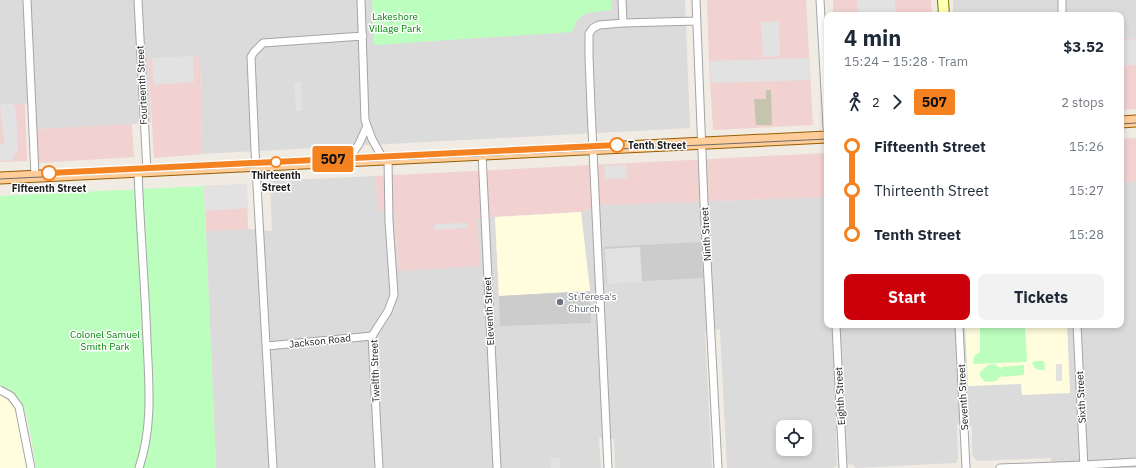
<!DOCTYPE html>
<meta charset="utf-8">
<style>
:root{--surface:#fff;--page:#f2f2f3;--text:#1f2937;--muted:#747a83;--accent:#cc000b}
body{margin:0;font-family:"IBM Plex Sans",sans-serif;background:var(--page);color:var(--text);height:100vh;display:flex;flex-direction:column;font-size:15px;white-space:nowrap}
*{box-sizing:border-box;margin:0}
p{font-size:13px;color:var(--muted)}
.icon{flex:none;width:22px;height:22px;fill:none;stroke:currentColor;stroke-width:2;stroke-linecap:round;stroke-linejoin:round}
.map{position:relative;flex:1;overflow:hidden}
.panel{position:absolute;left:824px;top:12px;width:300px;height:316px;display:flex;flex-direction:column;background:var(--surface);border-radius:8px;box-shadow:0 2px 6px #0003}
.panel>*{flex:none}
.badge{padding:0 8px;border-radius:3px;font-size:14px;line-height:26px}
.buttons{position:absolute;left:776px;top:420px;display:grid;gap:8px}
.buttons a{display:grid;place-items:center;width:36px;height:36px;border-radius:8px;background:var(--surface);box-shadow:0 2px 6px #0003;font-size:20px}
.map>.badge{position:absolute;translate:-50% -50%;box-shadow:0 0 0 2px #fff}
.legs{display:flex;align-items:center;gap:6px;height:44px;padding:0 20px;font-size:13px}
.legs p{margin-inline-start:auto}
.head{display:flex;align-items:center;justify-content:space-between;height:68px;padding:0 20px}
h1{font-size:22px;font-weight:700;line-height:30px}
.primary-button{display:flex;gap:8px;margin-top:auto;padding:8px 20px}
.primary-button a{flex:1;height:46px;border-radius:8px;background:var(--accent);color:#fff;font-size:16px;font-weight:700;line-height:46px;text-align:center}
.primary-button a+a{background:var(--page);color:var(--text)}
ul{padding:0 20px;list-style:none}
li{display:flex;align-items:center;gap:14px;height:44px;font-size:15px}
li i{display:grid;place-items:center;width:6px;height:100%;margin:0 5px;background:currentColor}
li i::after{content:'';width:10px;height:10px;margin:-5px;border:3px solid;border-radius:50%;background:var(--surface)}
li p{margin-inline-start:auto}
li:first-child i{background:linear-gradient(#0000 50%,currentColor 0)}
li:last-child i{background:linear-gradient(currentColor 50%,#0000 0)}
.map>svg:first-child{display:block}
.residential{fill:#dcdbdb;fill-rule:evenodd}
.commercial{fill:#f2d1d1}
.education{fill:#fffddd}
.religious{fill:#ccc}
.construction{fill:#c5c4ae}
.park{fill:#bcfebe}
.parking{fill:#e2e2e2}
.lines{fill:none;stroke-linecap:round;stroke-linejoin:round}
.street-casing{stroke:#a5a5a5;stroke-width:9}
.secondary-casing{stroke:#747a00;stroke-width:12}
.primary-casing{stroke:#985d00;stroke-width:13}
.street{stroke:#fff;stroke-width:7}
.secondary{stroke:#ffffb2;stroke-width:10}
.primary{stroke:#ffcd99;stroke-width:11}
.tram{stroke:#6c6c6c;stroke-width:1}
.line-1-casing{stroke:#fff;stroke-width:9}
.line-1{stroke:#f58220;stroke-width:6}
.stop-1-dot{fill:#fff;stroke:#f58220;stroke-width:2}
.worship-dot{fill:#6b7280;stroke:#fff;stroke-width:1.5}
.labels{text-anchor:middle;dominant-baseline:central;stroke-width:3;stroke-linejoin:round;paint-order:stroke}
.park-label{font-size:10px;fill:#028705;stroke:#fff}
.street-label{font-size:10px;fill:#1e1e1e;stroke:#fff}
.stop-label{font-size:10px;font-weight:bold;fill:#1e1e1e;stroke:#fff}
.worship-label{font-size:10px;fill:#5b616d;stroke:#fff;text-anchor:start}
</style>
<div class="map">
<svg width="1136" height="468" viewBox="0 0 1136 468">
<rect width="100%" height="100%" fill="#f0ebe3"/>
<path class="residential" d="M 0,0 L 685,0 L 690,128 L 202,154 L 200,57 L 148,59 L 151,123 L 36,129 L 35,103 L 0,105 Z
M 953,0 L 1136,0 L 1136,38 L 1121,38 L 1121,15 L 953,15 Z
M 375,176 L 378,211 L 395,210 L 398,271 L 477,218 L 495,217 L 499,296 L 590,291 L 581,212 L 599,205 L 827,197 L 827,325 L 965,325 L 969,386 L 1021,384 L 1022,395 L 1070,392 L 1067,325 L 1121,325 L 1121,182 L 1136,181 L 1136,468 L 1052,468 L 1051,458 L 978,461 L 974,458 L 972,455 L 972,427 L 957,423 L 958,458 L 957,462 L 955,463 L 856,468 L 854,467 L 853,465 L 849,465 L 847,461 L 846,430 L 836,431 L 837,463 L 836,467 L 831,468 L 727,468 L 720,329 L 705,332 L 712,468 L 615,468 L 614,439 L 599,438 L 601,468 L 216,468 L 206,231 L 248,229 L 272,231 L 270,181 ZM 783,427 L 805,427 L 805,449 L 783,449 Z"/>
<path class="commercial" d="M 707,0 L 806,0 L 813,125 L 713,130 L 709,62 Z
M 833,0 L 931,0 L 932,15 L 833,15 Z
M 1121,38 L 1136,38 L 1136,109 L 1121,110 Z
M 200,56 L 202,154 L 154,158 L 148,59 Z
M 25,104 L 27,161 L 0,162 L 0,105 Z
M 132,124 L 134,157 L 38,163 L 36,129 Z
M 1136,138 L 1136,181 L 1121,182 L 1121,139 Z
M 827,153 L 827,197 L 599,205 L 581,212 L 477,218 L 480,266 L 398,271 L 395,211 L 378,211 L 375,176 Z
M 247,184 L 248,229 L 206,231 L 204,186 Z"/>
<path class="education" d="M 581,212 L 590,291 L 499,296 L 495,217 Z
M 965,325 L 1067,325 L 1070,393 L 1022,395 L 1021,384 L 968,386 Z
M 0,394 L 11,403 L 15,409 L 17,416 L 27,468 L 0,468 Z"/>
<path class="religious" d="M 701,242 L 703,278 L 606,283 L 604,247 Z
M 590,291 L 591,323 L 500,326 L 499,296 Z"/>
<path class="construction" d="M 766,90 L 771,90 L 772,125 L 756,125 L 754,99 L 766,99 Z"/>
<path class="park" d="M 372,0 L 611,0 L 611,10 L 587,13 L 577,20 L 572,32 L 374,45 Z
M 204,186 L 216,468 L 36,468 C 34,458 33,447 31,437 C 27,414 23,395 0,385 L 0,196 Z
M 980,325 L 1025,325 L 1027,362 L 973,364 L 974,356 L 980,352 Z
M 1035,361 L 1044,361 L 1045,370 C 1038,370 1035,370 1032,363 Z
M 995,364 L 1002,369 L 1002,367 L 1024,365 L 1024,375 L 1003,377 L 1002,375 L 996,381 L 985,382 L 980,376 L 980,372 L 988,365 Z"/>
<path class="parking" d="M 857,0 L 895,0 L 896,15 L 858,15 Z
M 779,21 L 780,56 L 763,57 L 761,22 Z
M 1136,39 L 1136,65 L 1121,66 L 1121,40 Z
M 193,56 L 194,82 L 154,85 L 152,58 Z
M 809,58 L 811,80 L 711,83 L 710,61 Z
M 301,82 L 302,111 L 296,111 L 294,83 Z
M 0,104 L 13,104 L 16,110 L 18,153 L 13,154 L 13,160 L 0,161 L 0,145 L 4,144 Z
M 626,165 L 627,178 L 605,179 L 604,166 Z
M 247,184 L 247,208 L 205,211 L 204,186 Z
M 467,223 L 468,228 L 435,230 L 434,224 Z
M 640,247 L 642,282 L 607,284 L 605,249 Z
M 1056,364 L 1062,364 L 1062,381 L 1056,381 Z
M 550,458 L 560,458 L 560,468 L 551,468 Z"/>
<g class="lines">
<defs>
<path id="street" d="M 27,0 L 35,176
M 138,0 L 147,171
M 361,0 L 365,120 L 372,139 L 383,159
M 622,0 L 623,23
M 696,0 L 704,203 L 718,468
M 820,0 L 827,127
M 1062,0 L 1062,15
M 482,154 L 497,468
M 348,160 L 359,144 L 367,126
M 138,171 C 140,228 145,284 147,341 C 149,384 153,427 139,468
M 836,325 L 843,468
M 959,325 L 966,468
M 1077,325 L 1084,468
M 267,346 L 372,336
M 0,390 L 11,396 L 19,407 L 31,468
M 273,468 L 255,150 L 251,57 L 254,52 L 263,43 L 363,36
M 379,468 L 372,336 L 388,311 L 394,295 L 389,221 L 388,159
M 608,468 L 591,108 L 589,56 L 589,34 L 593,28 L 599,25 L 623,23 L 697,21
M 1000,468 L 1084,465 L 1136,462"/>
<path id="secondary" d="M 943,0 L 944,15"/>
<path id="primary" d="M 1121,122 L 1136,121
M 0,178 L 827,137"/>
</defs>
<use href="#street" class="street-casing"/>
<use href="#secondary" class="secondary-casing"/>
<use href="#primary" class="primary-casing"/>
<use href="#street" class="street"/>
<use href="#secondary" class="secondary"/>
<use href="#primary" class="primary"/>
<path class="tram" d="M 1121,124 L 1136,123
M 0,179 L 827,139"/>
</g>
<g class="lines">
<defs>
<path id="line-1" d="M 49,173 L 617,145"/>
</defs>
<use href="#line-1" class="line-1-casing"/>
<use href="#line-1" class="line-1"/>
</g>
<g class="stop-1-dot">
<circle cx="617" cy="145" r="7"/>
<circle cx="276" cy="162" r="5"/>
<circle cx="49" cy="173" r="7"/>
</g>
<circle class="worship-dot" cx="560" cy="302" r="4"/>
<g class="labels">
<g class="park-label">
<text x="395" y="16">Lakeshore<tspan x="395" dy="12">Village Park</tspan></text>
<text x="105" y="334">Colonel Samuel<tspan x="105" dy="12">Smith Park</tspan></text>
</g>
<g class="street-label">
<text transform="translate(142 85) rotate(-93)">Fourteenth Street</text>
<text transform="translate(706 234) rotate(-93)">Ninth Street</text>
<text transform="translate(489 311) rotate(-93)">Eleventh Street</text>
<text transform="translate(320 341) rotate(-6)">Jackson Road</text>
<text transform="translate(375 371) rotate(-92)">Twelfth Street</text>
<text transform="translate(840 396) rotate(-93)">Eighth Street</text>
<text transform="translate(963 397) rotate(-93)">Seventh Street</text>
<text transform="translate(1081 397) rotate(-93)">Sixth Street</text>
</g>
<g class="stop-label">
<text x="628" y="145" text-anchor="start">Tenth Street</text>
<text x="276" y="175">Thirteenth<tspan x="276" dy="12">Street</tspan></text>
<text x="49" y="188">Fifteenth Street</text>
</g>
<g class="worship-label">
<text x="568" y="296">St Teresa's<tspan x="568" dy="12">Church</tspan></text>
</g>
</g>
</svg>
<div class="buttons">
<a><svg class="icon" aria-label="locate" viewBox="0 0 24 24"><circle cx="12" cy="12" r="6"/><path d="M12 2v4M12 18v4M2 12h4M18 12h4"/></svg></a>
</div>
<b class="badge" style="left:333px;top:159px;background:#f58220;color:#111">507</b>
<section class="panel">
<div class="head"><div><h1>4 min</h1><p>15:24 – 15:28 · Tram</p></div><b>$3.52</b></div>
<div class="legs"><svg class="icon" aria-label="walk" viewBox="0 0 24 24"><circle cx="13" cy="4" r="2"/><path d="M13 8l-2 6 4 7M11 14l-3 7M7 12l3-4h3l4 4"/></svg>2<svg class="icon" aria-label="forward" viewBox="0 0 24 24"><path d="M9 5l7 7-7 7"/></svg><b class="badge" style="background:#f58220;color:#111">507</b><p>2 stops</p></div>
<ul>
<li><i style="color:#f58220"></i><b>Fifteenth Street</b><p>15:26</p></li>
<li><i style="color:#f58220"></i><span>Thirteenth Street</span><p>15:27</p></li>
<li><i style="color:#f58220"></i><b>Tenth Street</b><p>15:28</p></li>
</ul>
<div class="primary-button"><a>Start</a><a>Tickets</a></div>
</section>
</div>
